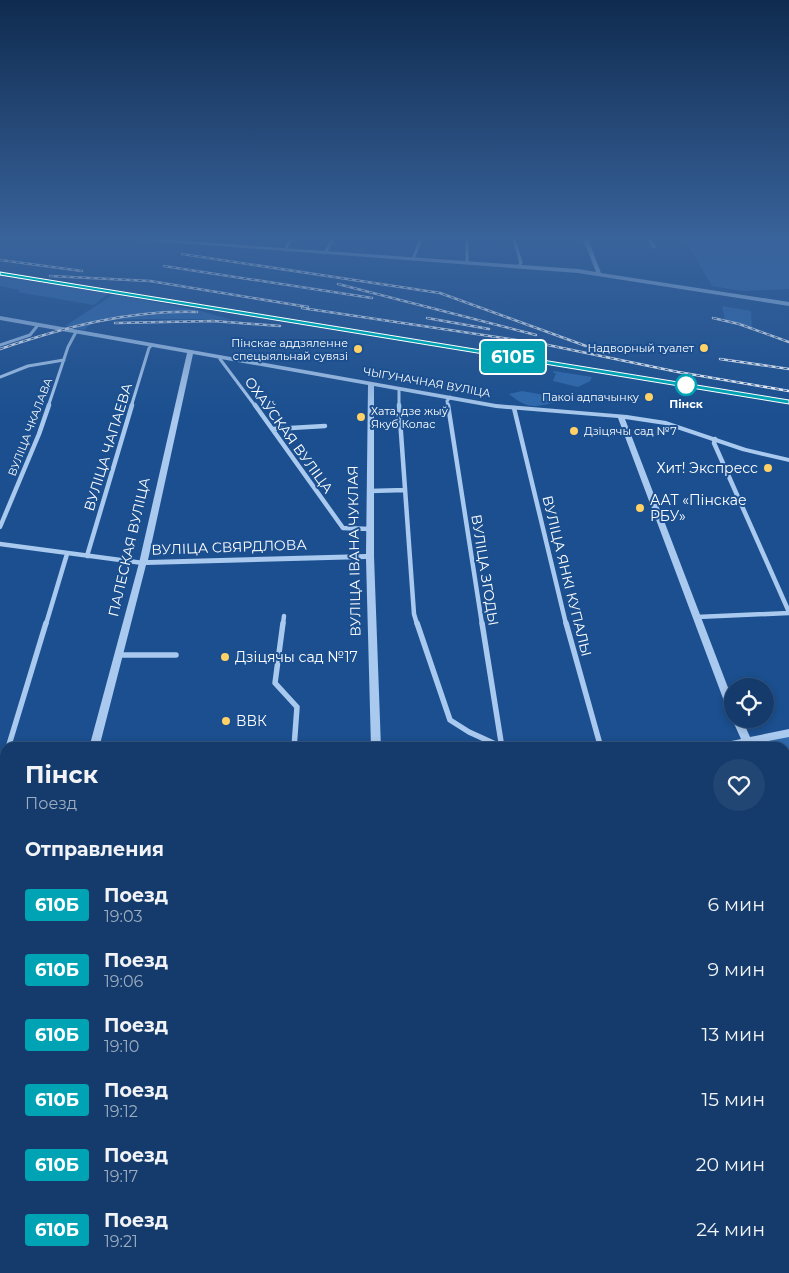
<!DOCTYPE html>
<html lang="ru">
<meta charset="utf-8">
<style>
:root{--surface:#143b6b;--page:#214673;--text:#f1f3f6;--muted:#9dadc1;--line:#33557e}
body{margin:0;font-family:Montserrat,sans-serif;background:var(--page);color:var(--text);height:100vh;display:flex;flex-direction:column;font-size:19px;white-space:nowrap}
*{box-sizing:border-box;margin:0}
p{font-size:16px;color:var(--muted)}
.icon{flex:none;width:28px;height:28px;fill:none;stroke:currentColor;stroke-width:2;stroke-linecap:round;stroke-linejoin:round}
.map{position:relative;flex:1;overflow:hidden}
.drawer{position:absolute;left:0px;top:742px;width:790px;height:531px;display:flex;flex-direction:column;background:var(--surface);border-radius:15px 15px 0 0;box-shadow:0 2px 8px #0003,0 0 0 1px var(--line)}
.drawer>*{flex:none}
.badge{padding:0 10px;border-radius:4px;font-size:18px;line-height:32px}
.controls{position:absolute;left:724px;top:678px;display:grid;gap:10px}
.controls a{display:grid;place-items:center;width:50px;height:50px;border-radius:50%;background:var(--surface);box-shadow:0 2px 8px #0003,0 0 0 1px var(--line);font-size:25px}
.map>.badge{position:absolute;translate:-50% -50%;box-shadow:0 0 0 2px #fff}
h2{padding:0 25px;font-size:19px;line-height:45px}
.round{display:grid;place-items:center;flex:none;width:52px;height:52px;border-radius:26px;background:var(--page)}
.head{display:flex;align-items:center;justify-content:space-between;height:85px;padding:0 25px}
h1{font-size:24px;font-weight:700;line-height:38px}
ul{padding:0;list-style:none}
li{display:flex;align-items:center;gap:15px;height:65px;padding:0 25px}
li div{flex:1}
li b{display:block;font-size:19px}
li em{font-style:normal}
li .badge{min-width:55px;font-weight:700;text-align:center}
.map>svg:first-child{display:block}
.green{fill:#2e69ad}
.lines{fill:none;stroke-linecap:round;stroke-linejoin:round}
.minor-far3{stroke:#a9c9ee;stroke-width:3}
.minor-far2{stroke:#a9c9ee;stroke-width:4.5}
.minor-far1{stroke:#a9c9ee;stroke-width:5.5}
.minor{stroke:#a9c9ee;stroke-width:8}
.tertiary{fill:#a9c9ee;fill-rule:evenodd}
.rail-casing{stroke:#fff;stroke-width:2.5}
.rail{stroke:#1b4f8f;stroke-width:1;stroke-dasharray:4;stroke-linecap:butt}
.line{fill:#00a3b4;stroke:#fff}
.poi-dot{fill:#ffd166;stroke:#1b4f8f;stroke-width:2}
.stop-dot{fill:#fff;stroke:#00a3b4;stroke-width:2.5}
.labels{text-anchor:middle;dominant-baseline:central;stroke-width:4;stroke-linejoin:round;paint-order:stroke}
.far-poi-label{font-size:11px;fill:#fff;stroke:#1b4f8f;text-anchor:end}
.far-street-label{font-size:11px;fill:#fff;stroke:#1b4f8f}
.far-stop-label{font-size:11px;font-weight:bold;fill:#fff;stroke:#1b4f8f}
.street-label{font-size:14px;fill:#fff;stroke:#1b4f8f}
.poi-label{font-size:14px;fill:#fff;stroke:#1b4f8f;text-anchor:start}
</style>
<div class="map">
<svg width="789" height="1273" viewBox="0 0 789 1273">
<rect width="100%" height="100%" fill="#1b4f8f"/>
<path class="green" d="M 684,239 L 789,239 L 789,289 L 742,291 L 712,286 Z
M 0,271 L 34,277 L 30,280 L 109,293 L 94,305 L 17,292 L 20,290 L 0,286 Z
M 114,294 L 201,311 L 232,320 C 209,320 105,316 90,325 C 88,326 86,328 84,330 L 65,326 Z
M 722,306 L 751,311 L 752,328 L 725,320 Z
M 554,371 L 592,377 L 590,381 L 578,387 L 553,381 L 556,373 L 553,373 Z
M 522,391 L 556,397 L 558,399 L 557,402 C 533,407 529,410 509,394 Z
M 789,736 L 789,749 L 757,747 L 757,743 Z
M 119,1269 L 237,1269 L 235,1273 L 117,1273 Z"/>
<g class="lines">
<path class="minor-far3" d="M 467,239 L 467,263
M 514,239 L 521,263 L 519,266
M 649,239 L 654,247
M 285,250 L 291,239
M 325,253 L 333,239
M 413,259 L 421,239
M 0,345 L 30,335 L 38,325
M 221,357 L 220,359 L 256,407
M 0,377 L 28,366 L 64,360
M 399,389 L 399,407
M 48,407 L 68,347 L 76,332
M 131,407 L 149,348 L 152,345
M 448,407 L 447,401 L 450,397"/>
<path class="minor-far2" d="M 255,405 L 343,528 L 370,529
M 399,405 L 414,614 L 417,624
M 448,405 L 482,624
M 514,408 L 566,624
M 273,429 L 325,426
M 715,439 L 714,443 L 789,612
M 370,491 L 405,490
M 0,527 L 39,434 L 49,405
M 0,544 L 143,563
M 87,556 L 132,405
M 697,617 L 789,613
M 46,624 L 67,554
M 283,624 L 284,616"/>
<path class="minor-far1" d="M 283,623 L 275,683 L 297,707 L 294,748
M 417,623 L 450,720 L 469,732 L 502,747
M 482,623 L 502,748
M 566,623 L 601,748
M 118,655 L 176,655
M 8,748 L 46,623
M 0,778 L 5,758"/>
<path class="minor" d="M 785,978 L 789,978
M 780,1269 L 781,1273"/>
<path class="tertiary" d="M 128,239 L 156,239 L 578,269 L 596,272 L 583,239 L 588,239 L 601,273 L 789,302 L 789,306 L 578,273 Z
M 0,316 L 496,404 L 627,415 L 666,421 L 746,448 L 789,458 L 789,462 L 742,451 L 665,425 L 625,419 L 732,698 L 732,712 L 729,711 L 727,709 L 618,418 L 496,408 L 374,386 L 374,556 L 381,748 L 371,748 L 366,559 L 146,565 L 99,748 L 89,748 L 139,563 L 187,353 L 0,320 ZM 193,354 L 368,385 L 366,554 L 148,560 Z
M 732,719 L 742,719 L 750,737 L 789,729 L 789,737 L 753,744 L 754,748 L 744,748 L 744,746 L 712,748 L 714,745 L 717,744 L 741,739 Z
M 785,809 L 789,811 L 789,824 L 785,823 Z
M 5,945 L 5,962 L 0,965 L 0,948 Z
M 253,1269 L 267,1269 L 266,1273 L 252,1273 Z"/>
<defs>
<path id="rail" d="M 182,254 L 440,293 L 586,346
M 0,260 L 82,271
M 164,266 L 372,298
M 0,274 L 789,402
M 50,276 L 150,281 L 308,307
M 338,284 L 536,335
M 302,308 L 543,344 L 678,372 L 789,391
M 427,318 L 489,329
M 713,318 L 739,324 L 789,342
M 115,323 L 213,321 L 280,326
M 0,349 C 65,327 128,310 197,312
M 720,359 L 789,369"/>
</defs>
<use href="#rail" class="rail-casing"/>
<use href="#rail" class="rail"/>
</g>
<linearGradient id="sky" x2="0" y2="1"><stop stop-color="#0f2b4f"/><stop offset="0.57" stop-color="#39639b"/><stop offset="1" stop-color="#39639b" stop-opacity="0"/></linearGradient>
<rect width="789" height="418" fill="url(#sky)"/>
<path class="line" d="M 0,272 L 789,400 L 789,404 L 0,275 Z"/>
<g class="poi-dot">
<circle cx="704" cy="348" r="5"/>
<circle cx="358" cy="349" r="5"/>
<circle cx="649" cy="397" r="5"/>
<circle cx="361" cy="417" r="5"/>
<circle cx="574" cy="431" r="5"/>
<circle cx="768" cy="468" r="5"/>
<circle cx="640" cy="508" r="5"/>
<circle cx="225" cy="657" r="5"/>
<circle cx="226" cy="721" r="5"/>
</g>
<circle class="stop-dot" cx="686" cy="385" r="10"/>
<g class="labels">
<g class="far-poi-label">
<text x="348" y="343">Пінскае аддзяленне<tspan x="348" dy="13">спецыяльнай сувязі</tspan></text>
<text x="694" y="348">Надворный туалет</text>
<text x="639" y="397">Пакоі адпачынку</text>
<text x="371" y="411" text-anchor="start">Хата, дзе жыў<tspan x="371" dy="13">Якуб Колас</tspan></text>
<text x="584" y="431" text-anchor="start">Дзіцячы сад №7</text>
</g>
<g class="far-street-label">
<text transform="translate(427 382) rotate(10)">ЧЫГУНАЧНАЯ ВУЛІЦА</text>
<text transform="translate(30 427) rotate(-69)">ВУЛІЦА ЧКАЛАВА</text>
</g>
<g class="far-stop-label">
<text x="686" y="404">Пінск</text>
</g>
<g class="street-label">
<text transform="translate(289 435) rotate(54)">ОХАЎСКАЯ ВУЛІЦА</text>
<text transform="translate(108 447) rotate(-73)">ВУЛІЦА ЧАПАЕВА</text>
<text transform="translate(129 547) rotate(-77)">ПАЛЕСКАЯ ВУЛІЦА</text>
<text transform="translate(229 547) rotate(-2)">ВУЛІЦА СВЯРДЛОВА</text>
<text transform="translate(354 551) rotate(-91)">ВУЛІЦА ІВАНА ЧУКЛАЯ</text>
<text transform="translate(485 570) rotate(81)">ВУЛІЦА ЗГОДЫ</text>
<text transform="translate(567 576) rotate(76)">ВУЛІЦА ЯНКІ КУПАЛЫ</text>
</g>
<g class="poi-label">
<text x="758" y="468" text-anchor="end">Хит! Экспресс</text>
<text x="650" y="500">ААТ «Пінскае<tspan x="650" dy="16">РБУ»</tspan></text>
<text x="235" y="657">Дзіцячы сад №17</text>
<text x="236" y="721">ВВК</text>
</g>
</g>
</svg>
<div class="controls">
<a><svg class="icon" aria-label="locate" viewBox="0 0 24 24"><circle cx="12" cy="12" r="6"/><path d="M12 2v4M12 18v4M2 12h4M18 12h4"/></svg></a>
</div>
<b class="badge" style="left:513px;top:357px;background:#00a3b4;color:#fff">610Б</b>
<section class="drawer">
<div class="head"><div><h1>Пінск</h1><p>Поезд</p></div><a class="round"><svg class="icon" aria-label="heart" viewBox="0 0 24 24"><path d="M12 20l-8-8c-3-5 5-10 8-4 3-6 11-1 8 4z"/></svg></a></div>
<h2>Отправления</h2>
<ul>
<li><span class="badge" style="background:#00a3b4;color:#fff">610Б</span><div><b>Поезд</b><p>19:03</p></div><em>6 мин</em></li>
<li><span class="badge" style="background:#00a3b4;color:#fff">610Б</span><div><b>Поезд</b><p>19:06</p></div><em>9 мин</em></li>
<li><span class="badge" style="background:#00a3b4;color:#fff">610Б</span><div><b>Поезд</b><p>19:10</p></div><em>13 мин</em></li>
<li><span class="badge" style="background:#00a3b4;color:#fff">610Б</span><div><b>Поезд</b><p>19:12</p></div><em>15 мин</em></li>
<li><span class="badge" style="background:#00a3b4;color:#fff">610Б</span><div><b>Поезд</b><p>19:17</p></div><em>20 мин</em></li>
<li><span class="badge" style="background:#00a3b4;color:#fff">610Б</span><div><b>Поезд</b><p>19:21</p></div><em>24 мин</em></li>
</ul>
</section>
</div>
